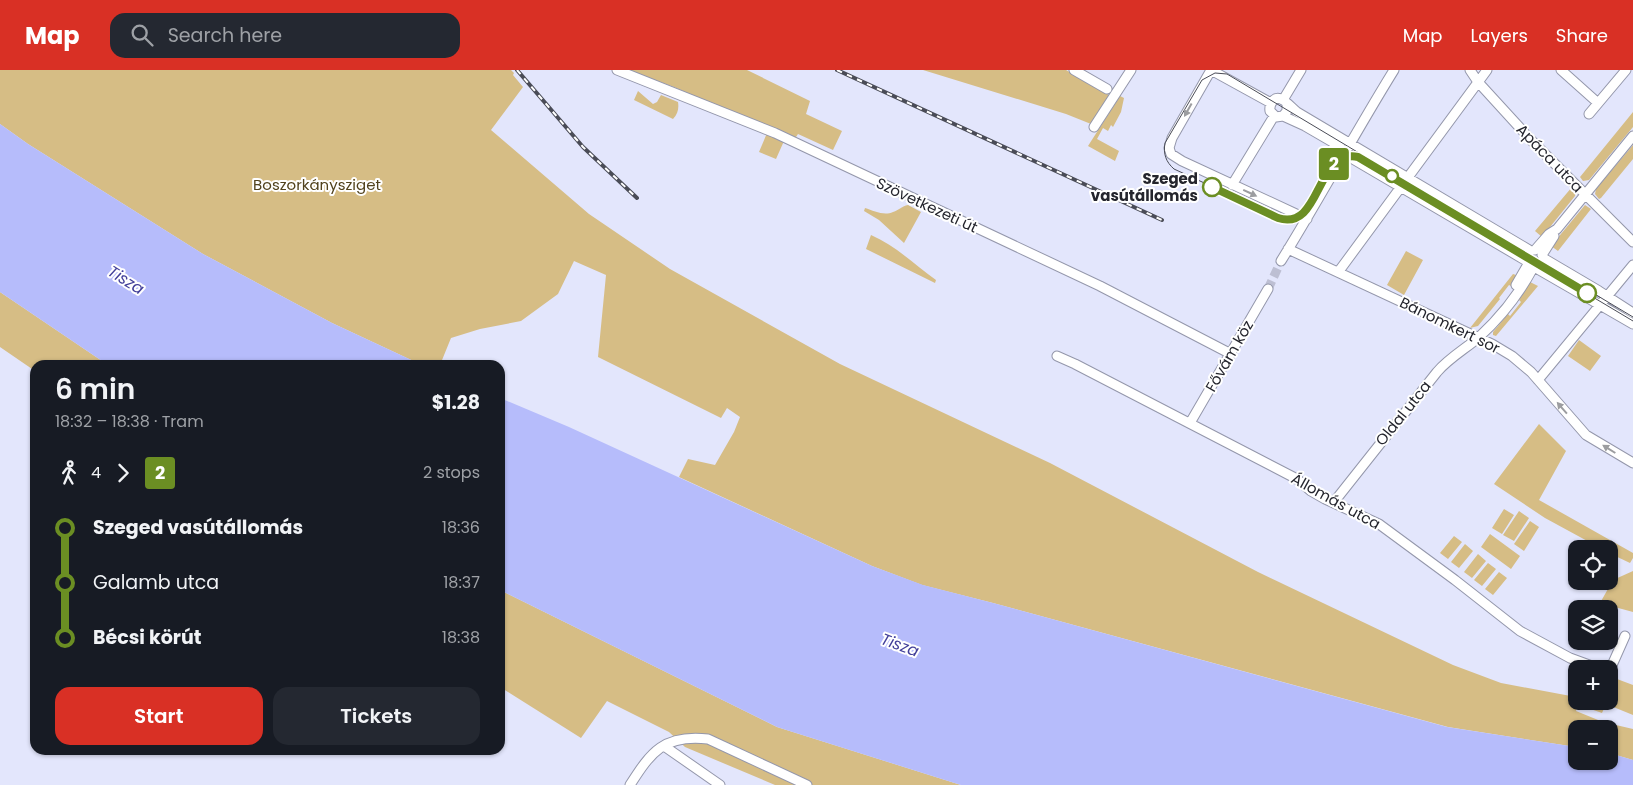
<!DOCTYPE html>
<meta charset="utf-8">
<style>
:root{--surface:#171b24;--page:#242831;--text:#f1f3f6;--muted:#9ea1a6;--accent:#d93025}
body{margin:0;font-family:Poppins,sans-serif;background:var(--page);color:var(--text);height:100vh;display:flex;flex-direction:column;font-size:19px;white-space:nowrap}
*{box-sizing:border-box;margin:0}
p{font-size:16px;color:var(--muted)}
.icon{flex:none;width:28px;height:28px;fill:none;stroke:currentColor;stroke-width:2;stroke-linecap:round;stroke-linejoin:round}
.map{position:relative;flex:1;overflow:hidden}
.panel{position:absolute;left:30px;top:290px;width:475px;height:395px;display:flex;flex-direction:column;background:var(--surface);border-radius:15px;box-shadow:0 1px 4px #0004}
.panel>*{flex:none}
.badge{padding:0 10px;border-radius:4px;font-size:18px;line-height:32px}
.fabs{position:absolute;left:1568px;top:470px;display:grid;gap:10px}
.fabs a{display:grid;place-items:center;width:50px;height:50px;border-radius:10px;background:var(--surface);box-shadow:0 1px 4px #0004;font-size:25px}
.map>.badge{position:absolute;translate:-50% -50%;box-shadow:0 0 0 2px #fff}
.legs{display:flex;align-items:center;gap:8px;height:55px;padding:0 25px;font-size:16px}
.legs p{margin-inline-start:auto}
.summary{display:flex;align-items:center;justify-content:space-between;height:85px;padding:0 25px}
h1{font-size:28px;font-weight:600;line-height:38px}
.primary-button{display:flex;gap:10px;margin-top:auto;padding:10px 25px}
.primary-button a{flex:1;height:58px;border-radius:15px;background:var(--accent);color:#fff;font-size:20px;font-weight:600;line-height:58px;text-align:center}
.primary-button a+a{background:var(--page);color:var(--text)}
ul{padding:0 25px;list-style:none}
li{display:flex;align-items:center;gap:18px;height:55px;font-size:19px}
li i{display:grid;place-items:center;width:8px;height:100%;margin:0 6px;background:currentColor}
li i::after{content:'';width:12px;height:12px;margin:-6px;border:4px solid;border-radius:50%;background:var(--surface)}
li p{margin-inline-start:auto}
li:first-child i{background:linear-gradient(#0000 50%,currentColor 0)}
li:last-child i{background:linear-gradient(currentColor 50%,#0000 0)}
header{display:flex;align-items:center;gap:30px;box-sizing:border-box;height:70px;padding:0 25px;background:var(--accent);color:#fff}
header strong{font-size:24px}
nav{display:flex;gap:28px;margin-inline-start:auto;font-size:18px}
.search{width:350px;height:45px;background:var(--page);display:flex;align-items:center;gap:12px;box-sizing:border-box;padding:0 18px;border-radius:15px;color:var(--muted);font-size:19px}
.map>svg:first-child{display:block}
.green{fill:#d6bd85}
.water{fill:#b6bcfb}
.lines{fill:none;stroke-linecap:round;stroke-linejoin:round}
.minor-tunnel{stroke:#bdbfd3;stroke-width:9;stroke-dasharray:9 4.5;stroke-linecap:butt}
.minor-casing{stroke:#9497ab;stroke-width:11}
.minor{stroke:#fff;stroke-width:9}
.tram{stroke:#4a4c57;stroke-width:1}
.rail-casing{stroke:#4a4c57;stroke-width:4}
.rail{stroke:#fff;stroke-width:2;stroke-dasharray:5.5;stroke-linecap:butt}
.oneway{fill:#9c9da0}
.line-1-casing{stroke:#fff;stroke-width:11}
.line-1{stroke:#6b8e23;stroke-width:8}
.stop-1-dot{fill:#fff;stroke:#6b8e23;stroke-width:2.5}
.labels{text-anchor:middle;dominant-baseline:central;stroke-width:4;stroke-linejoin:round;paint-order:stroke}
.street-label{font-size:15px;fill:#24252d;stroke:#fff}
.stop-label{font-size:15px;font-weight:bold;fill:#24252d;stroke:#fff;text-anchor:end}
.park-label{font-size:15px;fill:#51421d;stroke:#fff}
.water-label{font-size:16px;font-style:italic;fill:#423f99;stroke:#fff}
</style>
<header>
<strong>Map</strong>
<div class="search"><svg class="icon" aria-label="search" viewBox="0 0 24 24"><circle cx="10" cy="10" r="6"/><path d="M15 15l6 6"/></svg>Search here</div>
<nav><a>Map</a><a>Layers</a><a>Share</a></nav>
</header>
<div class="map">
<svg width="1633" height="715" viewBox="0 0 1633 715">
<rect width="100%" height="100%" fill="#e3e6fc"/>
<path class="green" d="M 0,0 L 511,0 L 514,3 L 513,5 L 523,17 L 491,60 L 589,144 L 670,199 L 840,294 L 1050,393 L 1258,502 L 1453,595 L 1501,613 L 1576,627 L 1576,631 L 1579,631 L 1576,641 L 1603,652 L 1633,659 L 1633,690 L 1609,683 L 1609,659 L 1576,659 L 1576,677 L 1448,657 L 993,533 L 922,515 L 872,496 L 679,407 L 688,389 L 715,395 L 734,362 L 740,347 L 727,338 L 721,348 L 598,287 L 606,205 L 574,191 L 558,224 L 521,251 L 480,259 L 451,268 L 440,295 L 422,295 L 332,253 L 203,184 L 28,74 L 0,54 Z
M 628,0 L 747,0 L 810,31 L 806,44 L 842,61 L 833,80 L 798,64 L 794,70 L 674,17 Z
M 923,0 L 1066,0 L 1109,25 L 1091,54 L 1066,44 Z
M 638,21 L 653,34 L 657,32 L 661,25 L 678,32 C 679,38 678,44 673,49 L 634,30 Z
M 1120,26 L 1124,28 L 1121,42 L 1113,57 L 1111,55 L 1108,61 L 1103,58 L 1097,69 L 1119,81 L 1115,91 L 1088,76 Z
M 1633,42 L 1633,57 L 1589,110 L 1583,111 L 1580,107 Z
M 767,63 L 784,71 L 776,89 L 759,82 Z
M 1633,75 L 1633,89 L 1601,128 L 1599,129 L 1595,124 L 1596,119 Z
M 1572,117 L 1576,121 L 1575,126 L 1542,167 L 1535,161 Z
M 908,135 L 921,142 L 904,173 L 879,150 L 864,141 L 865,138 C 874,141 884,146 893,142 C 899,140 902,136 908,135 Z
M 1585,135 L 1591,139 L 1558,181 L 1551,176 Z
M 871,165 C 896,176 915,195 936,210 L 935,213 L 866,179 Z
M 1406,181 L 1423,190 L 1404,225 L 1387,215 Z
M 1513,204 L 1516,205 L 1511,216 L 1509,215 L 1499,228 L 1500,229 L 1478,256 L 1470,258 Z
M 1530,212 L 1538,216 L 1496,266 L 1493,265 L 1493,262 L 1508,244 L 1510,246 L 1521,232 L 1519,230 Z
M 0,222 L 108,295 L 35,295 L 35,301 L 0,277 Z
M 1579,270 L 1601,286 L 1590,301 L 1568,286 Z
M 1539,354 L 1566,381 L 1539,430 L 1633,483 L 1633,488 L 1630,493 L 1609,483 L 1609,479 L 1602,479 L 1545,448 L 1494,414 Z
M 1504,439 L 1514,445 L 1502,464 L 1492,458 Z
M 1519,441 L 1529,448 L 1514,471 L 1503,465 Z
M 1530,451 L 1539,457 L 1524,481 L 1514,474 Z
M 1490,464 L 1520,486 L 1511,499 L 1481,477 Z
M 1454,466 L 1462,472 L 1448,489 L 1440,483 Z
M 1465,474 L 1473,481 L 1459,498 L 1451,492 Z
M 1478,484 L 1486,491 L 1472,508 L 1464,502 Z
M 1488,493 L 1496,499 L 1482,516 L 1474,510 Z
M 1633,501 L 1633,542 L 1600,533 L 1613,510 Z
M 1499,502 L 1507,508 L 1493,525 L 1485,519 Z
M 500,520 L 777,657 L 961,715 L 775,715 L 685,677 L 669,662 L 607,631 L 581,668 L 500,617 Z
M 1609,606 L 1633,615 L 1633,645 L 1606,634 L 1602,643 L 1582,636 L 1581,631 L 1609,631 Z"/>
<path class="water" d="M 0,54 L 28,74 L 203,184 L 332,253 L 422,295 L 108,295 L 0,222 Z
M 500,328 L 569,357 L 872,496 L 923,515 L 993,533 L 1447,657 L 1576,677 L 1576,691 L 1609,691 L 1609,683 L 1633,690 L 1633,715 L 961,715 L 777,657 L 500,520 Z"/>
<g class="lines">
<path class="minor-tunnel" d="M 1268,219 L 1281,191"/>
<defs>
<path id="minor" d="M 617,0 L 775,63 L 1100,216 L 1231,284
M 1074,0 L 1107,19
M 1211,0 L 1172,68 L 1169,78 L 1171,84 L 1182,91 L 1307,149
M 1211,0 L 1271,33
M 1470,0 L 1478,12 L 1531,70 L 1633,172
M 1561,0 L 1598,33
M 1283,30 L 1301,0
M 1287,34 L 1287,41 L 1283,46 L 1276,47 L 1270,41 C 1269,34 1274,25 1283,30 C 1288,33 1292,38 1297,42 L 1531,181
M 1589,44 L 1626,0
M 1283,46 L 1305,56 L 1336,74 L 1353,89 L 1525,190
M 1094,57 L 1131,0
M 1232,115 L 1274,46
M 1288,179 L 1492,274 L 1512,286 L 1531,302 L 1586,365 L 1633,393
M 1535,180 L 1549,164 L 1557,159 L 1633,66
M 1542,185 L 1554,166
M 1543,188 L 1599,221 L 1633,243
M 1281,191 C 1320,128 1355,63 1394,0
M 1536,198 L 1633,254
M 1339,201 L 1487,0
M 1516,215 L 1527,196
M 1057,286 L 1075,294 L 1297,409 L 1311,421 L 1325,429 L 1379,454 L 1455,510 L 1520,561 L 1570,588 L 1600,599
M 1538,310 L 1633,195
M 1190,353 L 1268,219
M 1334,432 L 1437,302 C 1449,288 1465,279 1478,268 C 1500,248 1519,224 1533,198
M 1609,602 L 1625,566
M 664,676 L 720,715
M 630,715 C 651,682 664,664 708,669 L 807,715"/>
</defs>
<use href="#minor" class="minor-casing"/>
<use href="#minor" class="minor"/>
<path class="tram" d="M 1633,247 L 1227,4 L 1215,3 L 1202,10 L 1165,73 C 1163,84 1166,92 1174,99 L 1278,147 C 1321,163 1315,78 1358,87 L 1633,251"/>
<defs>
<path id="rail" d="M 517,0 L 583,77 L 637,128
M 837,0 L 1162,150"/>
</defs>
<use href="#rail" class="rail-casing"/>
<use href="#rail" class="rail"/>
</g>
<defs><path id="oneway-solid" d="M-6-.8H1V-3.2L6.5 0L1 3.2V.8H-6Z" transform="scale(1.25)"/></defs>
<g class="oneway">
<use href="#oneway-solid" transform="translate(1188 40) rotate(119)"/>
<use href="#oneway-solid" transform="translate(1250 123) rotate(25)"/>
<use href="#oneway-solid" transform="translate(1562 338) rotate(-131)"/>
<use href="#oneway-solid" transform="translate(1609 379) rotate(-148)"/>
</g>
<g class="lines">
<defs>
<path id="line-1" d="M 1212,117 L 1278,148 C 1322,162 1315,78 1358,87 L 1587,223"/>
</defs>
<use href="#line-1" class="line-1-casing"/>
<use href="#line-1" class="line-1"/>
</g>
<g class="stop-1-dot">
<circle cx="1392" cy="106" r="6"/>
<circle cx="1212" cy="117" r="9"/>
<circle cx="1587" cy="223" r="9"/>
</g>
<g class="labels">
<g class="street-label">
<text transform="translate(1550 88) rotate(46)">Apáca utca</text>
<text transform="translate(927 135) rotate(25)">Szövetkezeti út</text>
<text transform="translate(1450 255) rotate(26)">Bánomkert sor</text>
<text transform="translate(1229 286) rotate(-60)">Fővám köz</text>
<text transform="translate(1403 343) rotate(-51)">Oldal utca</text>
<text transform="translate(1336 431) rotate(29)">Állomás utca</text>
</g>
<g class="stop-label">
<text x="1198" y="108">Szeged<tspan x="1198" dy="17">vasútállomás</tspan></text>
</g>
<g class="park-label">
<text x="317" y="114">Boszorkánysziget</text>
</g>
<g class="water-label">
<text transform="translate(126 210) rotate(32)">Tisza</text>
<text transform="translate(900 575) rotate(20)">Tisza</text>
</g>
</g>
</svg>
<div class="fabs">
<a><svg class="icon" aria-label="locate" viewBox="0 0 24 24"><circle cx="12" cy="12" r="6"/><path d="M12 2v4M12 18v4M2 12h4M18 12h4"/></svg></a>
<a><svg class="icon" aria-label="layers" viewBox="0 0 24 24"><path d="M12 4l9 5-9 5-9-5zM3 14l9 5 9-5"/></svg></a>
<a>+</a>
<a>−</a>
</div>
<b class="badge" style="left:1334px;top:94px;background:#6b8e23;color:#fff">2</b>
<section class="panel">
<div class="summary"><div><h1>6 min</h1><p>18:32 – 18:38 · Tram</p></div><b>$1.28</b></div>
<div class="legs"><svg class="icon" aria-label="walk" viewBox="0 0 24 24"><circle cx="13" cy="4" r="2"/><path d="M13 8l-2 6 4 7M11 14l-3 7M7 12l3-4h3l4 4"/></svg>4<svg class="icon" aria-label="forward" viewBox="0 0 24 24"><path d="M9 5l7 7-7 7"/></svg><b class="badge" style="background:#6b8e23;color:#fff">2</b><p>2 stops</p></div>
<ul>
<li><i style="color:#6b8e23"></i><b>Szeged vasútállomás</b><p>18:36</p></li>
<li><i style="color:#6b8e23"></i><span>Galamb utca</span><p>18:37</p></li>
<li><i style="color:#6b8e23"></i><b>Bécsi körút</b><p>18:38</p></li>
</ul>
<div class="primary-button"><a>Start</a><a>Tickets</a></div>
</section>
</div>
